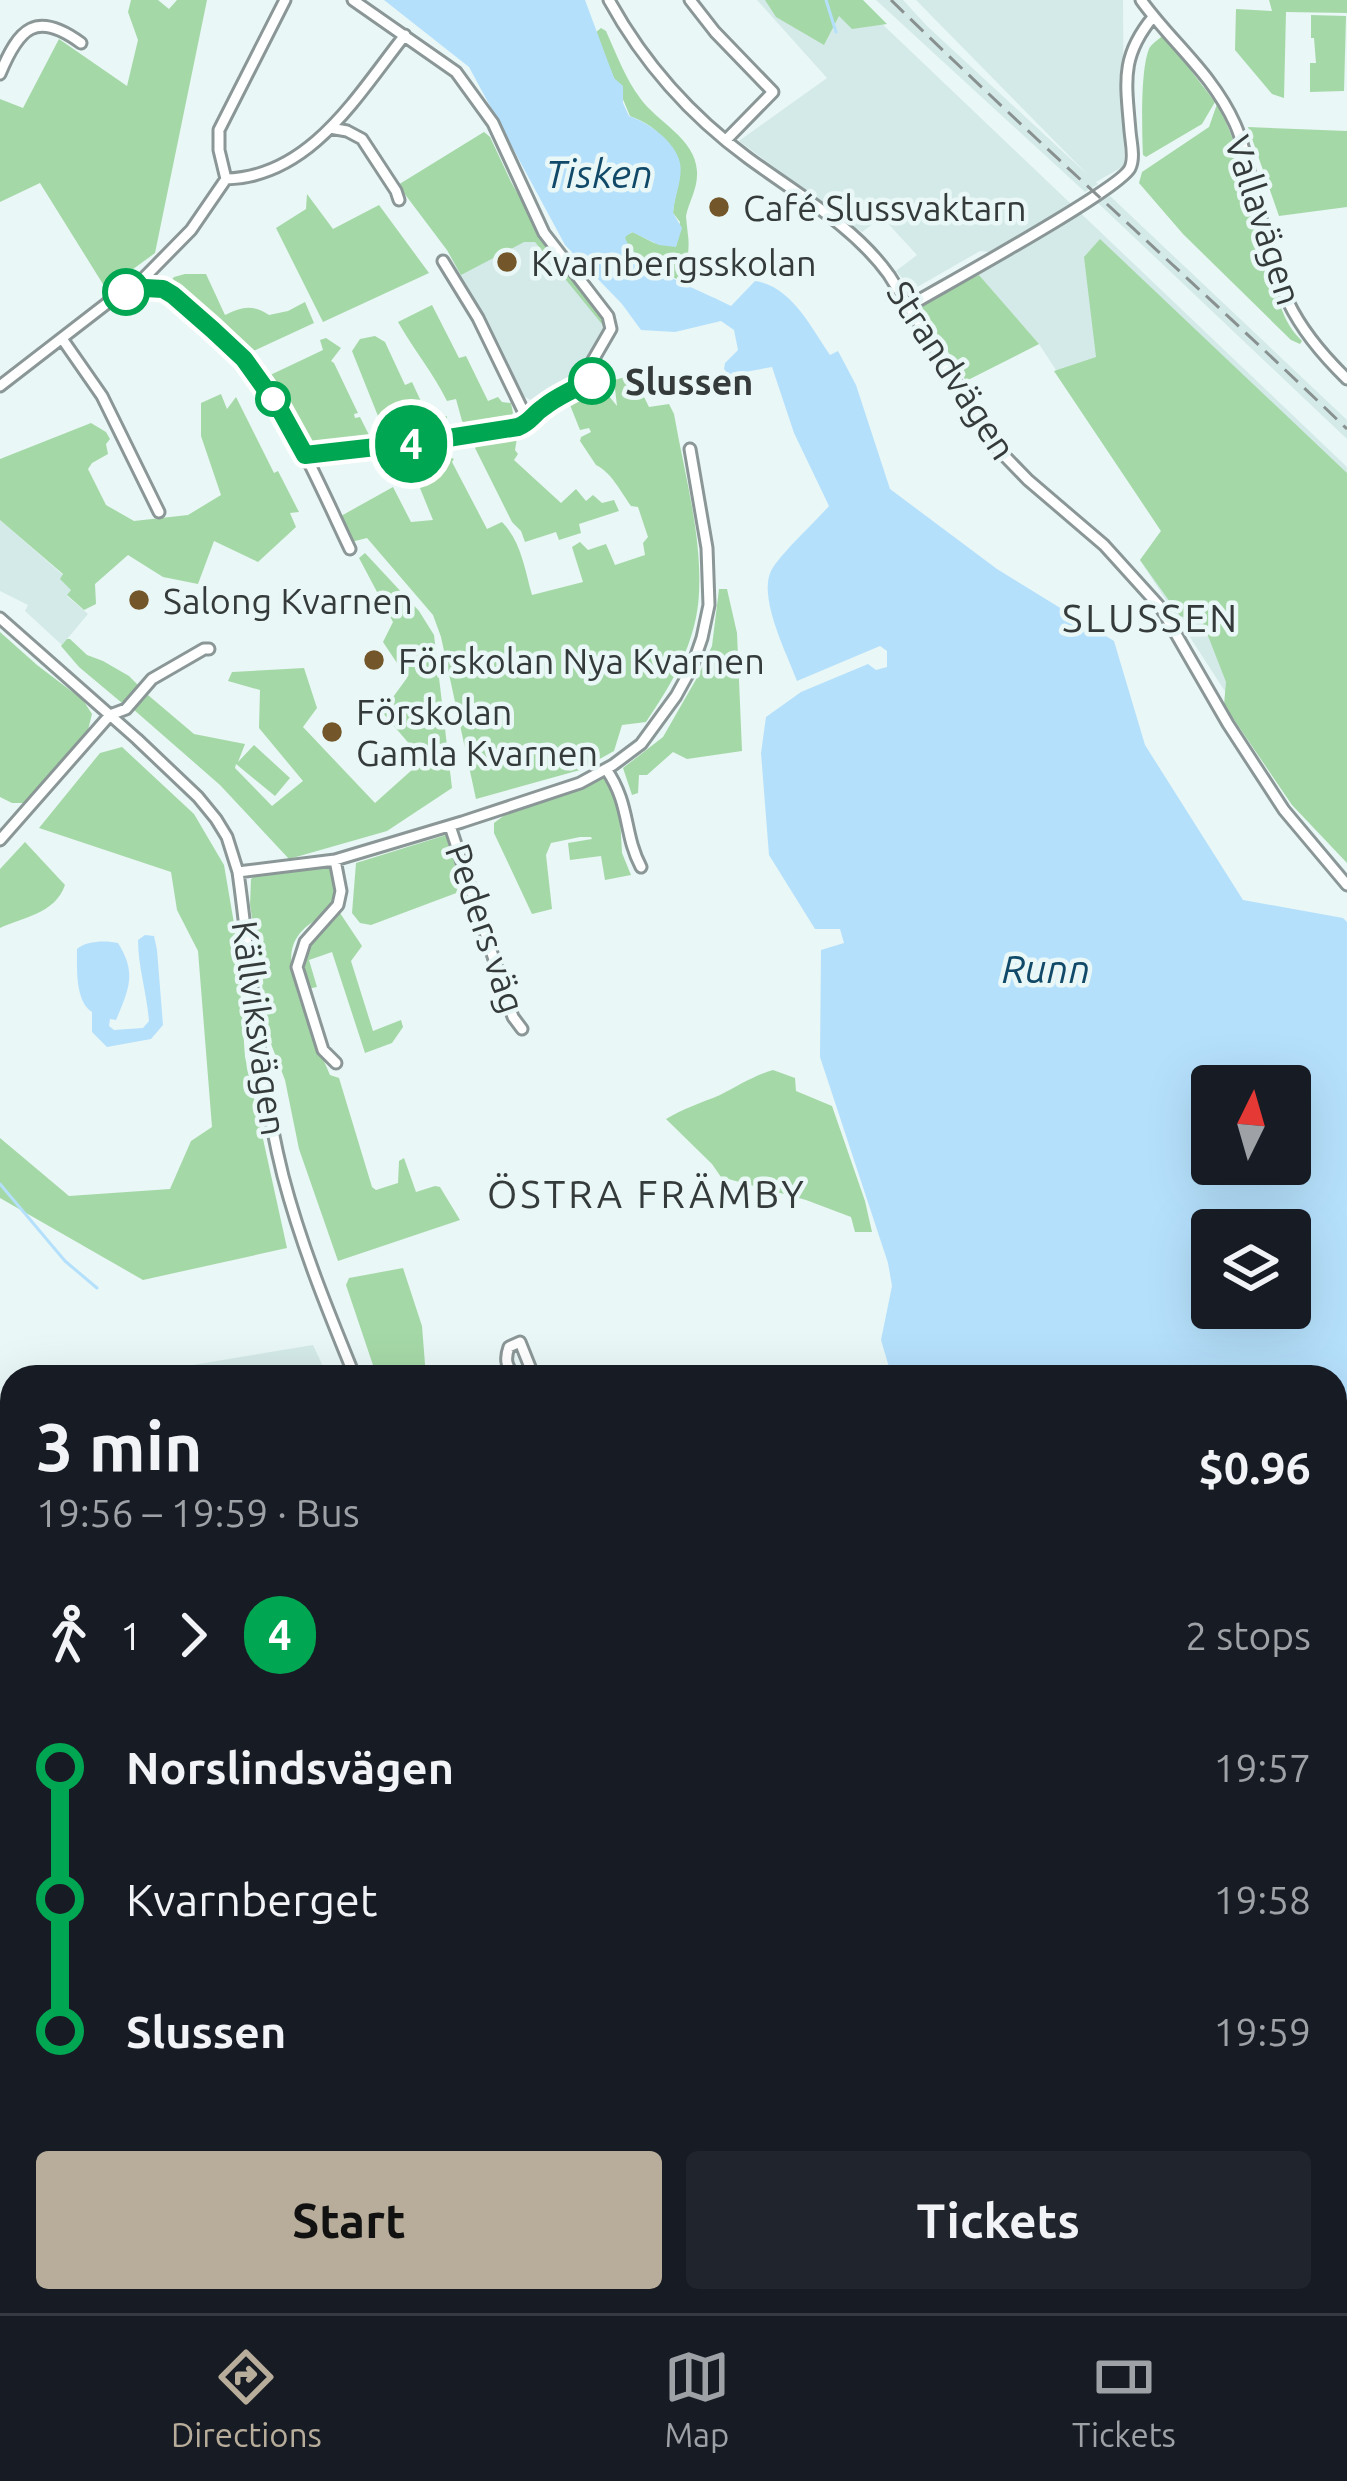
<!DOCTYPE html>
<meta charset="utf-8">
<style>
:root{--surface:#171b24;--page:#20242c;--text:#f1f3f6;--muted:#9ea1a6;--line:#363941;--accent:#b8ad9a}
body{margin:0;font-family:Ubuntu,sans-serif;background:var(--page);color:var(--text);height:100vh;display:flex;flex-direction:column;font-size:45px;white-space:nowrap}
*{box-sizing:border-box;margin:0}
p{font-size:39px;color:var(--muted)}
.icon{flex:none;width:66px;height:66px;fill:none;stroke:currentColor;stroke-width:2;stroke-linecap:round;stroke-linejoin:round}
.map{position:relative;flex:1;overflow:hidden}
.side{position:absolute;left:0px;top:1365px;width:1347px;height:948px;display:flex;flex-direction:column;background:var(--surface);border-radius:36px 36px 0 0;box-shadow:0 12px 48px #0002}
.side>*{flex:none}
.badge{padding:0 24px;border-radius:39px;font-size:42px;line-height:78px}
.needle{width:78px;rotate:5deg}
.buttons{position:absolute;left:1191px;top:1065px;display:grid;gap:24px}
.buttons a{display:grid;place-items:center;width:120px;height:120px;border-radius:12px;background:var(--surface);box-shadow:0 12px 48px #0002;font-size:60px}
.map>.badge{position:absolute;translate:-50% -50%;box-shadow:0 0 0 6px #fff}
.legs{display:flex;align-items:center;gap:18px;height:132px;padding:0 36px;font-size:39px}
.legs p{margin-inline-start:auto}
.overview{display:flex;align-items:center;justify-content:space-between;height:204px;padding:0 36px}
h1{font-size:66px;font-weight:700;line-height:90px}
.action{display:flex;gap:24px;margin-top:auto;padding:24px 36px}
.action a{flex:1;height:138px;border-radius:12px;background:var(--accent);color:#111;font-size:48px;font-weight:700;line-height:138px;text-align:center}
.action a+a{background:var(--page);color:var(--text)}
ul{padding:0 36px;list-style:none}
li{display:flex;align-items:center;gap:42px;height:132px;font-size:45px}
li i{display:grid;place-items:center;width:18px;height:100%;margin:0 15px;background:currentColor}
li i::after{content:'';width:30px;height:30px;margin:-15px;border:9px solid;border-radius:50%;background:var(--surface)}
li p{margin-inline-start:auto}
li:first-child i{background:linear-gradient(#0000 50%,currentColor 0)}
li:last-child i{background:linear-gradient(currentColor 50%,#0000 0)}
.tab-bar{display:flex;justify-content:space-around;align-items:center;height:168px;border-top:3px solid var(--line);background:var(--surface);font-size:33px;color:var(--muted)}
.tab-bar a{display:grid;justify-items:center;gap:6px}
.tab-bar .active{color:var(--accent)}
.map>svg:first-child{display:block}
.built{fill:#d4eae8}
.green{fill:#a5d8a7}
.water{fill:#b5e0fc;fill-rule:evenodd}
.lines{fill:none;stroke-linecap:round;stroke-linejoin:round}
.stream{stroke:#b5e0fc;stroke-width:3}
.minor-casing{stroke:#8b9797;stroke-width:15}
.minor{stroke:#fff;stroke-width:9}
.rail{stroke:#889190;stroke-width:3;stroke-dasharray:18 9;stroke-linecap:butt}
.line-1-casing{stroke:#fff;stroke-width:27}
.line-1{stroke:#00a651;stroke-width:18}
.poi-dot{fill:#73572a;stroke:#e9f7f6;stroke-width:4.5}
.stop-1-dot{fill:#fff;stroke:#00a651;stroke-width:6}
.labels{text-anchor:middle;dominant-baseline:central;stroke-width:9;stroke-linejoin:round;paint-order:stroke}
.poi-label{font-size:36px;fill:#353b3a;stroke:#e9f7f6;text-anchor:start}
.street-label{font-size:36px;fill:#353b3a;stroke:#e9f7f6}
.stop-label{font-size:36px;font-weight:bold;fill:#353b3a;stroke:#e9f7f6;text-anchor:start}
.water-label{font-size:39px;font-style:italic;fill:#114a69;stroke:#e9f7f6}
.neighbourhood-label{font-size:39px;letter-spacing:3px;fill:#353b3a;stroke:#e9f7f6}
</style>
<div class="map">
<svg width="1347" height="2313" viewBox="0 0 1347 2313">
<rect width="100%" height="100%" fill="#e9f7f6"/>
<path class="built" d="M 757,0 L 857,0 L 1347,467 L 1347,855 L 1296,801 L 1140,560 L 1161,531 L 1039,344 L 979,275 L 998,262 L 990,252 L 980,251 L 912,290 L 896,271 L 917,255 L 882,217 L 862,232 L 739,141 L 827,78 Z
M 876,0 L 903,0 L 927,26 L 1088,175 L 916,0 L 1123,0 L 1124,166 L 1096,182 L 1098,184 L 1085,192 Z
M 484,132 L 490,137 L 511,182 L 547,245 L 604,315 L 603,331 L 574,380 L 531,400 L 523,396 L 516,385 L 447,250 L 398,185 Z
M 1110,196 L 1347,420 L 1347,439 L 1098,203 Z
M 0,520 L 63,575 L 71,590 L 67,596 L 88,614 L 62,645 L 25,611 L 28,605 L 0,591 Z
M 313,1345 L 328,1377 L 126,1377 L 126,1376 Z
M 12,1511 L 12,2301 L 504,2301 L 502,2313 L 0,2313 L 0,1526 Z"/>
<path class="green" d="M 131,0 L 158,0 L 169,9 L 177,0 L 207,0 L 155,253 L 106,289 L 40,183 L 0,202 L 0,99 L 23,108 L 59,39 L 127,86 L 138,40 L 128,12 Z
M 765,0 L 863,0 L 887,24 L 852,29 L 839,16 L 824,45 L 776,17 Z
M 1269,0 L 1347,0 L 1347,13 L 1286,12 L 1284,98 L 1272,94 L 1235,50 L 1236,9 L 1272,11 Z
M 1311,15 L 1346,16 L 1344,91 L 1310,92 L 1310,63 L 1316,63 L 1314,38 L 1311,38 Z
M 601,28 L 606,31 C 616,53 625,78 640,98 C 657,122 695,138 697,171 C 698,189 689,201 686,216 C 686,217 688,234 688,235 C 690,251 687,267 679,280 C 659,271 636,259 624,240 L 626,235 L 633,232 L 654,243 L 676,246 L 680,222 L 673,213 C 676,178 691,168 663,138 C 652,126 645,122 630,116 L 595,33 Z
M 1165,34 L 1184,62 L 1191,66 L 1192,72 L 1215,102 L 1202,124 L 1146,157 L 1143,155 C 1142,133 1140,65 1150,47 C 1153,43 1161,37 1165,34 Z
M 1217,104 C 1245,156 1255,218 1272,274 C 1280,302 1281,320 1302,341 L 1300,344 L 1291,340 L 1183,234 L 1139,183 L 1142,172 L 1209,127 Z
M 1248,127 L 1347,131 L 1347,207 L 1279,216 Z
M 484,132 L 490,137 L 511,182 L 547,245 L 604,315 L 606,329 L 535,242 L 524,242 L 461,275 L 447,250 L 398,185 Z
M 307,194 L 333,229 L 379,205 L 429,273 L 323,322 L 276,228 L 306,209 Z
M 1100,239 L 1347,473 L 1347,863 L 1292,805 L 1224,705 L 1226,682 L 1203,623 L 1180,616 L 1140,560 L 1161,531 L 1054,371 L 1096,357 L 1084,257 Z
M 185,274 L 206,274 L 225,315 C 242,307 252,304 269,315 L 288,311 L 305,302 L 314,323 L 249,353 L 169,288 L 168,284 L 174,277 Z
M 979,275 L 1039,344 L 966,381 L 918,303 Z
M 432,305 L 459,358 L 466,356 L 488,401 L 498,397 L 502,402 L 511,403 L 513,413 L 508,420 L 469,427 L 462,421 L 456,399 L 447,401 C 433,373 414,350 398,322 Z
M 375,336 L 385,342 L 405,385 L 412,382 L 431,423 L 447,416 L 446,428 L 391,436 L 387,415 L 378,416 L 352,351 L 360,339 Z
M 326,338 L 341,348 L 331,361 L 334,363 L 356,409 L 358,413 L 354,414 L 355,418 L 360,417 L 371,439 L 315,446 L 305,444 L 264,378 L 323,350 L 320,340 Z
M 633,375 L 649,407 L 669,404 L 674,414 C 684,472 702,534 699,593 C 697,641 672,684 646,722 L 622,725 L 614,751 L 580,770 L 476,799 L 441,637 L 433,615 L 367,538 L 351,542 L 341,516 L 393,487 L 411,522 L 433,520 L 413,471 L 402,462 L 398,453 L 445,446 L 446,452 L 442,455 L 445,459 L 449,457 L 454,459 L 452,462 L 487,529 L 502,522 C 521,541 525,570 532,595 L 583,582 L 572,547 L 580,542 L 588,550 L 606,544 L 615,565 L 645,555 L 643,543 L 648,537 L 638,507 L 631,506 C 621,492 611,472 596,465 L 580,441 L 581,437 L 591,432 L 589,428 L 580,430 L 568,400 L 591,388 L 593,395 L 605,391 L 617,406 L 614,380 Z
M 221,394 L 227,409 L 236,397 L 274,473 L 278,471 L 299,512 L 290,513 L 296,527 L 258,562 L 214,541 L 198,584 L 163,577 L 128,555 L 95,584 L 96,604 L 84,610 L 67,595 L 71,590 L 60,579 L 63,574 L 0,520 L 0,459 L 91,423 L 106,432 L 110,439 L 106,444 L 108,454 L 92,463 L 88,469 L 106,505 L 134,521 L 188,515 L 221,495 L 201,436 L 201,403 Z
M 517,438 L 515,450 L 518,454 L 514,460 L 561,503 L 576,489 L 586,501 L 593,495 L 602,503 L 614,500 L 619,511 L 579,524 L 581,533 L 559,540 L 556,532 L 525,542 L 521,531 L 512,522 L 475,448 L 478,443 Z
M 365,553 L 419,611 L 434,635 L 452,788 L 387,831 L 289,859 L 220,785 L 133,709 L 148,695 L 194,734 L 245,744 L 238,762 L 254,745 L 290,778 L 275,796 L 236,764 L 235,768 L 272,806 L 303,781 L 259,728 L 260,690 L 228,681 L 232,672 L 304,668 L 317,708 L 303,727 L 375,803 L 423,760 L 382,712 L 407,678 L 383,642 L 393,622 L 359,558 Z
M 719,589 L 727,589 L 737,633 L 742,751 L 687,759 L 673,752 L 647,775 L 639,775 L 638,793 L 632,795 L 623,768 L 663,737 L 698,676 L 712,646 Z
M 0,632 L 37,665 L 83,700 L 92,714 L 87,734 L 25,803 L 12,803 L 0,797 Z
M 67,639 L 70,639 L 87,655 L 103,661 L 129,676 L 140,687 L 122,703 L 79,667 L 61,646 Z
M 122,747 L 194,814 L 224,865 L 237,941 L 245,1057 L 287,1248 L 143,1280 L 0,1198 L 0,1138 L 69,1196 L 170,1189 L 191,1141 L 212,1127 L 198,951 L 177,910 L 171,872 L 39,828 L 100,753 Z
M 605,776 L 619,799 L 622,853 L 631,875 L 605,880 L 601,856 L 570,860 L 568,843 L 592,839 L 591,837 L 580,837 L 551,843 L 546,855 L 552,909 L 532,914 L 494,833 L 494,823 L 506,814 Z
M 446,835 L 467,889 L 371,925 L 360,923 L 352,913 L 356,863 Z
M 25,842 L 65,885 C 55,914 23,917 0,928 L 0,869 Z
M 333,865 C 345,927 307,909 293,946 C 283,974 318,1046 330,1075 L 339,1078 L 372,1187 L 376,1190 L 398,1183 L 399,1161 L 404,1158 L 416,1192 L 435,1186 L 440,1187 L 460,1220 L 338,1261 L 299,1149 L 285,1080 L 271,1044 L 250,905 L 251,879 L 259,871 Z
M 340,913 L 362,946 L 351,961 L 373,1031 L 401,1020 L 403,1027 L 392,1043 L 365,1053 L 332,952 L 309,960 L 317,987 L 307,989 C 294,943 312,943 340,913 Z
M 773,1070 L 795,1078 L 796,1091 L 832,1106 L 865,1201 L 872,1232 L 855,1232 L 851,1217 L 806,1200 L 721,1177 L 712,1164 L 666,1119 C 684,1108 701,1103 720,1095 C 738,1086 753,1076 773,1070 Z
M 403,1268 L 422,1326 L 426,1377 L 377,1377 L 346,1285 L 349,1278 Z
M 1347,2218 L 1347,2313 L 1279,2313 L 1272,2301 L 1335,2301 L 1335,2224 Z
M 147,2301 L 496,2301 L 495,2313 L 147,2313 Z"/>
<path class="water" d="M 384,0 L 585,0 L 614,78 L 623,86 L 623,103 L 629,116 C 648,122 676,142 680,163 C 683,179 674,197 673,213 L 682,228 L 676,247 L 659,245 L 632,232 L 625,237 C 633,267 703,291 731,306 L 755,281 C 791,286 811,327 830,355 L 838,351 L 856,385 L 890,489 L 997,569 L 1114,641 L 1145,745 L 1243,900 L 1343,918 L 1347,922 L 1347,2218 L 1335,2224 L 1335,1377 L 892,1377 L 881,1340 L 892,1286 L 888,1263 L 820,1057 L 821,950 L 844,943 L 840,929 L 815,929 L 769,855 L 761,753 L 766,717 L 801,692 L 868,664 L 876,670 L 887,667 L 887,651 L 880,646 L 797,681 C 787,654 758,598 771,571 C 779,555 815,522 829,506 L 794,433 L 772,367 L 729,375 L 724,369 L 725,363 L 738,350 L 734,330 L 721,321 L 675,332 L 641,330 L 622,304 L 565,245 L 469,67 ZM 1212,1086 L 1290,1086 L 1290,1164 L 1212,1164 ZM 1212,1230 L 1290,1230 L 1290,1308 L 1212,1308 Z
M 145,935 L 154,936 L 157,950 L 163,1025 L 151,1039 L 107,1047 L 92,1032 L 92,1012 C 75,1001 77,969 77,949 C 85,941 106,940 118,943 C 137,973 129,989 116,1020 L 110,1019 L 109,1026 L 114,1030 L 143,1028 L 149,1021 C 147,994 138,967 138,940 Z
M 565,2301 L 1272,2301 L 1279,2313 L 563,2313 Z"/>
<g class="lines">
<path class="stream" d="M 826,0 L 836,32
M 0,1184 L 65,1261 L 97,1288"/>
<defs>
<path id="minor" d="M 353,0 L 456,72 L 493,123 L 544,233 L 608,316 L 611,329 L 578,386
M 609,0 C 643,62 691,116 748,158 C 797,194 854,226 889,275 L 998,449 L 1028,480 L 1104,545 L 1161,608 L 1228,724 L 1284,810 L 1347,885
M 690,0 L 715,32 L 773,92 L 726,140
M 1141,0 C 1172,43 1212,73 1235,124 C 1245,146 1249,171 1255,195 C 1277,279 1282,316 1347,379
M 0,74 C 19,28 36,10 81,43
M 330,128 L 347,131 L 362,139 L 396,191 L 399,200
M 226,179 L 219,150 L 219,130 L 285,0
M 443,261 L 478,318 L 529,423
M 133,289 L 191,230 L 226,179 C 311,177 358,94 405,35
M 909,306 C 941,287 1121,189 1130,168 C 1135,158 1131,143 1130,131 C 1126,82 1120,57 1153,17
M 63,340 L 102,396 L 159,512
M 0,386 L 119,294 C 137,287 154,285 172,293 C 197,315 226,337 247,362 C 292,418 320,486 350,549
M 305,455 L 394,446 L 518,427 C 530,422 533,416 542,408 C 558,395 586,383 606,377
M 0,618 L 137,739 L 198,797 L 216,819 L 227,837 L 238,872 C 252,973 258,1077 283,1176 C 301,1245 328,1311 355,1377
M 606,769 C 631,805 623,833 641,867
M 450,826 L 513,1017 L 522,1029
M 0,840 L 110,715 L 126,709 L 152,679 L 204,649 L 209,649
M 335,860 L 341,891 L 338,905 L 305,942 L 297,967 L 323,1050 L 336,1063
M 238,872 L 335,860 L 462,822 L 580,783 L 613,765 L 641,744 L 676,696 L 692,667 L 702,638 L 709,605 L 707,548 L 690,449
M 516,1377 C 507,1367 504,1361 509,1347 L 520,1342 L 534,1377
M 0,2074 L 2,2091 L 12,2105
M 0,2116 L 12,2112
M 96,2313 L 99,2301
M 513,2313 L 515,2301"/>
</defs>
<use href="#minor" class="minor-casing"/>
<use href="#minor" class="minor"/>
<path class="rail" d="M 891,0 C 1040,146 1197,284 1347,429"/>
</g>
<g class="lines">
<defs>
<path id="line-1" d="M 126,292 L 145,288 L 163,289 L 173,295 L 213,330 L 244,359 L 279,408 L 305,455 L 429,441 L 518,427 C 531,422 533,414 544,407 C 555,398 579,386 592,381"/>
</defs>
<use href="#line-1" class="line-1-casing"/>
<use href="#line-1" class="line-1"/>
</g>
<g class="poi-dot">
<circle cx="719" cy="207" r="12"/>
<circle cx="507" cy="262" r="12"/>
<circle cx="139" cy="600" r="12"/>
<circle cx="374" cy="660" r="12"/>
<circle cx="332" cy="732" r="12"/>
</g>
<g class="stop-1-dot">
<circle cx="126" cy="292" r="21"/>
<circle cx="592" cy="381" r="21"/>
<circle cx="273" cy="399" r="15"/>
</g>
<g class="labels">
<g class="poi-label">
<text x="743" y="207">Café Slussvaktarn</text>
<text x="531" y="262">Kvarnbergsskolan</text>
<text x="163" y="600">Salong Kvarnen</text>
<text x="398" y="660">Förskolan Nya Kvarnen</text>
<text x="356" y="711">Förskolan<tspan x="356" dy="41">Gamla Kvarnen</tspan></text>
</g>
<g class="street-label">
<text transform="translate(1264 220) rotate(72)">Vallavägen</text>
<text transform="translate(952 370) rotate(57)">Strandvägen</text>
<text transform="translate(486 928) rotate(71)">Peders väg</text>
<text transform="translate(260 1028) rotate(82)">Källviksvägen</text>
</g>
<g class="stop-label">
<text x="625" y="381">Slussen</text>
</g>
<g class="water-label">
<text x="599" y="173">Tisken</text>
<text x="1046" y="968">Runn</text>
</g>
<g class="neighbourhood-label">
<text x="1151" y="617">SLUSSEN</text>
<text x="647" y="1193">ÖSTRA FRÄMBY</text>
</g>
</g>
</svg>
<div class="buttons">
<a><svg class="needle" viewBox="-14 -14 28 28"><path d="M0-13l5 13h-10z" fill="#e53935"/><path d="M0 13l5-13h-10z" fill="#9ea1a6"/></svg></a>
<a><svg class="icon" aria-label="layers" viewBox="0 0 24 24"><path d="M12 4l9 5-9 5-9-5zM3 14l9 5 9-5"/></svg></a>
</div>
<b class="badge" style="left:411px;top:444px;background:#00a651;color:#fff">4</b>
<section class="side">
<div class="overview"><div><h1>3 min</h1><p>19:56 – 19:59 · Bus</p></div><b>$0.96</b></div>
<div class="legs"><svg class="icon" aria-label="walk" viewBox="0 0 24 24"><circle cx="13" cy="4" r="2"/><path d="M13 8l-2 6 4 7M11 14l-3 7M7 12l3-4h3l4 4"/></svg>1<svg class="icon" aria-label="forward" viewBox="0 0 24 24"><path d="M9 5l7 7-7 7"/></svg><b class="badge" style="background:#00a651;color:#fff">4</b><p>2 stops</p></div>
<ul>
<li><i style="color:#00a651"></i><b>Norslindsvägen</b><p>19:57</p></li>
<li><i style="color:#00a651"></i><span>Kvarnberget</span><p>19:58</p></li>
<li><i style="color:#00a651"></i><b>Slussen</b><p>19:59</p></li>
</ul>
<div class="action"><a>Start</a><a>Tickets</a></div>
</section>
</div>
<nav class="tab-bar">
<a class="active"><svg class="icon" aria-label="directions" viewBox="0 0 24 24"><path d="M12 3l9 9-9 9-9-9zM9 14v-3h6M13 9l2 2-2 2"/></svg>Directions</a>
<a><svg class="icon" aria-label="map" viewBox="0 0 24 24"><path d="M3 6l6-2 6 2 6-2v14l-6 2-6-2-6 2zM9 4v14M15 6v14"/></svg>Map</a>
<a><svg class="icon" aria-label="tickets" viewBox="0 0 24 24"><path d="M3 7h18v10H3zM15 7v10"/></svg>Tickets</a>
</nav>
